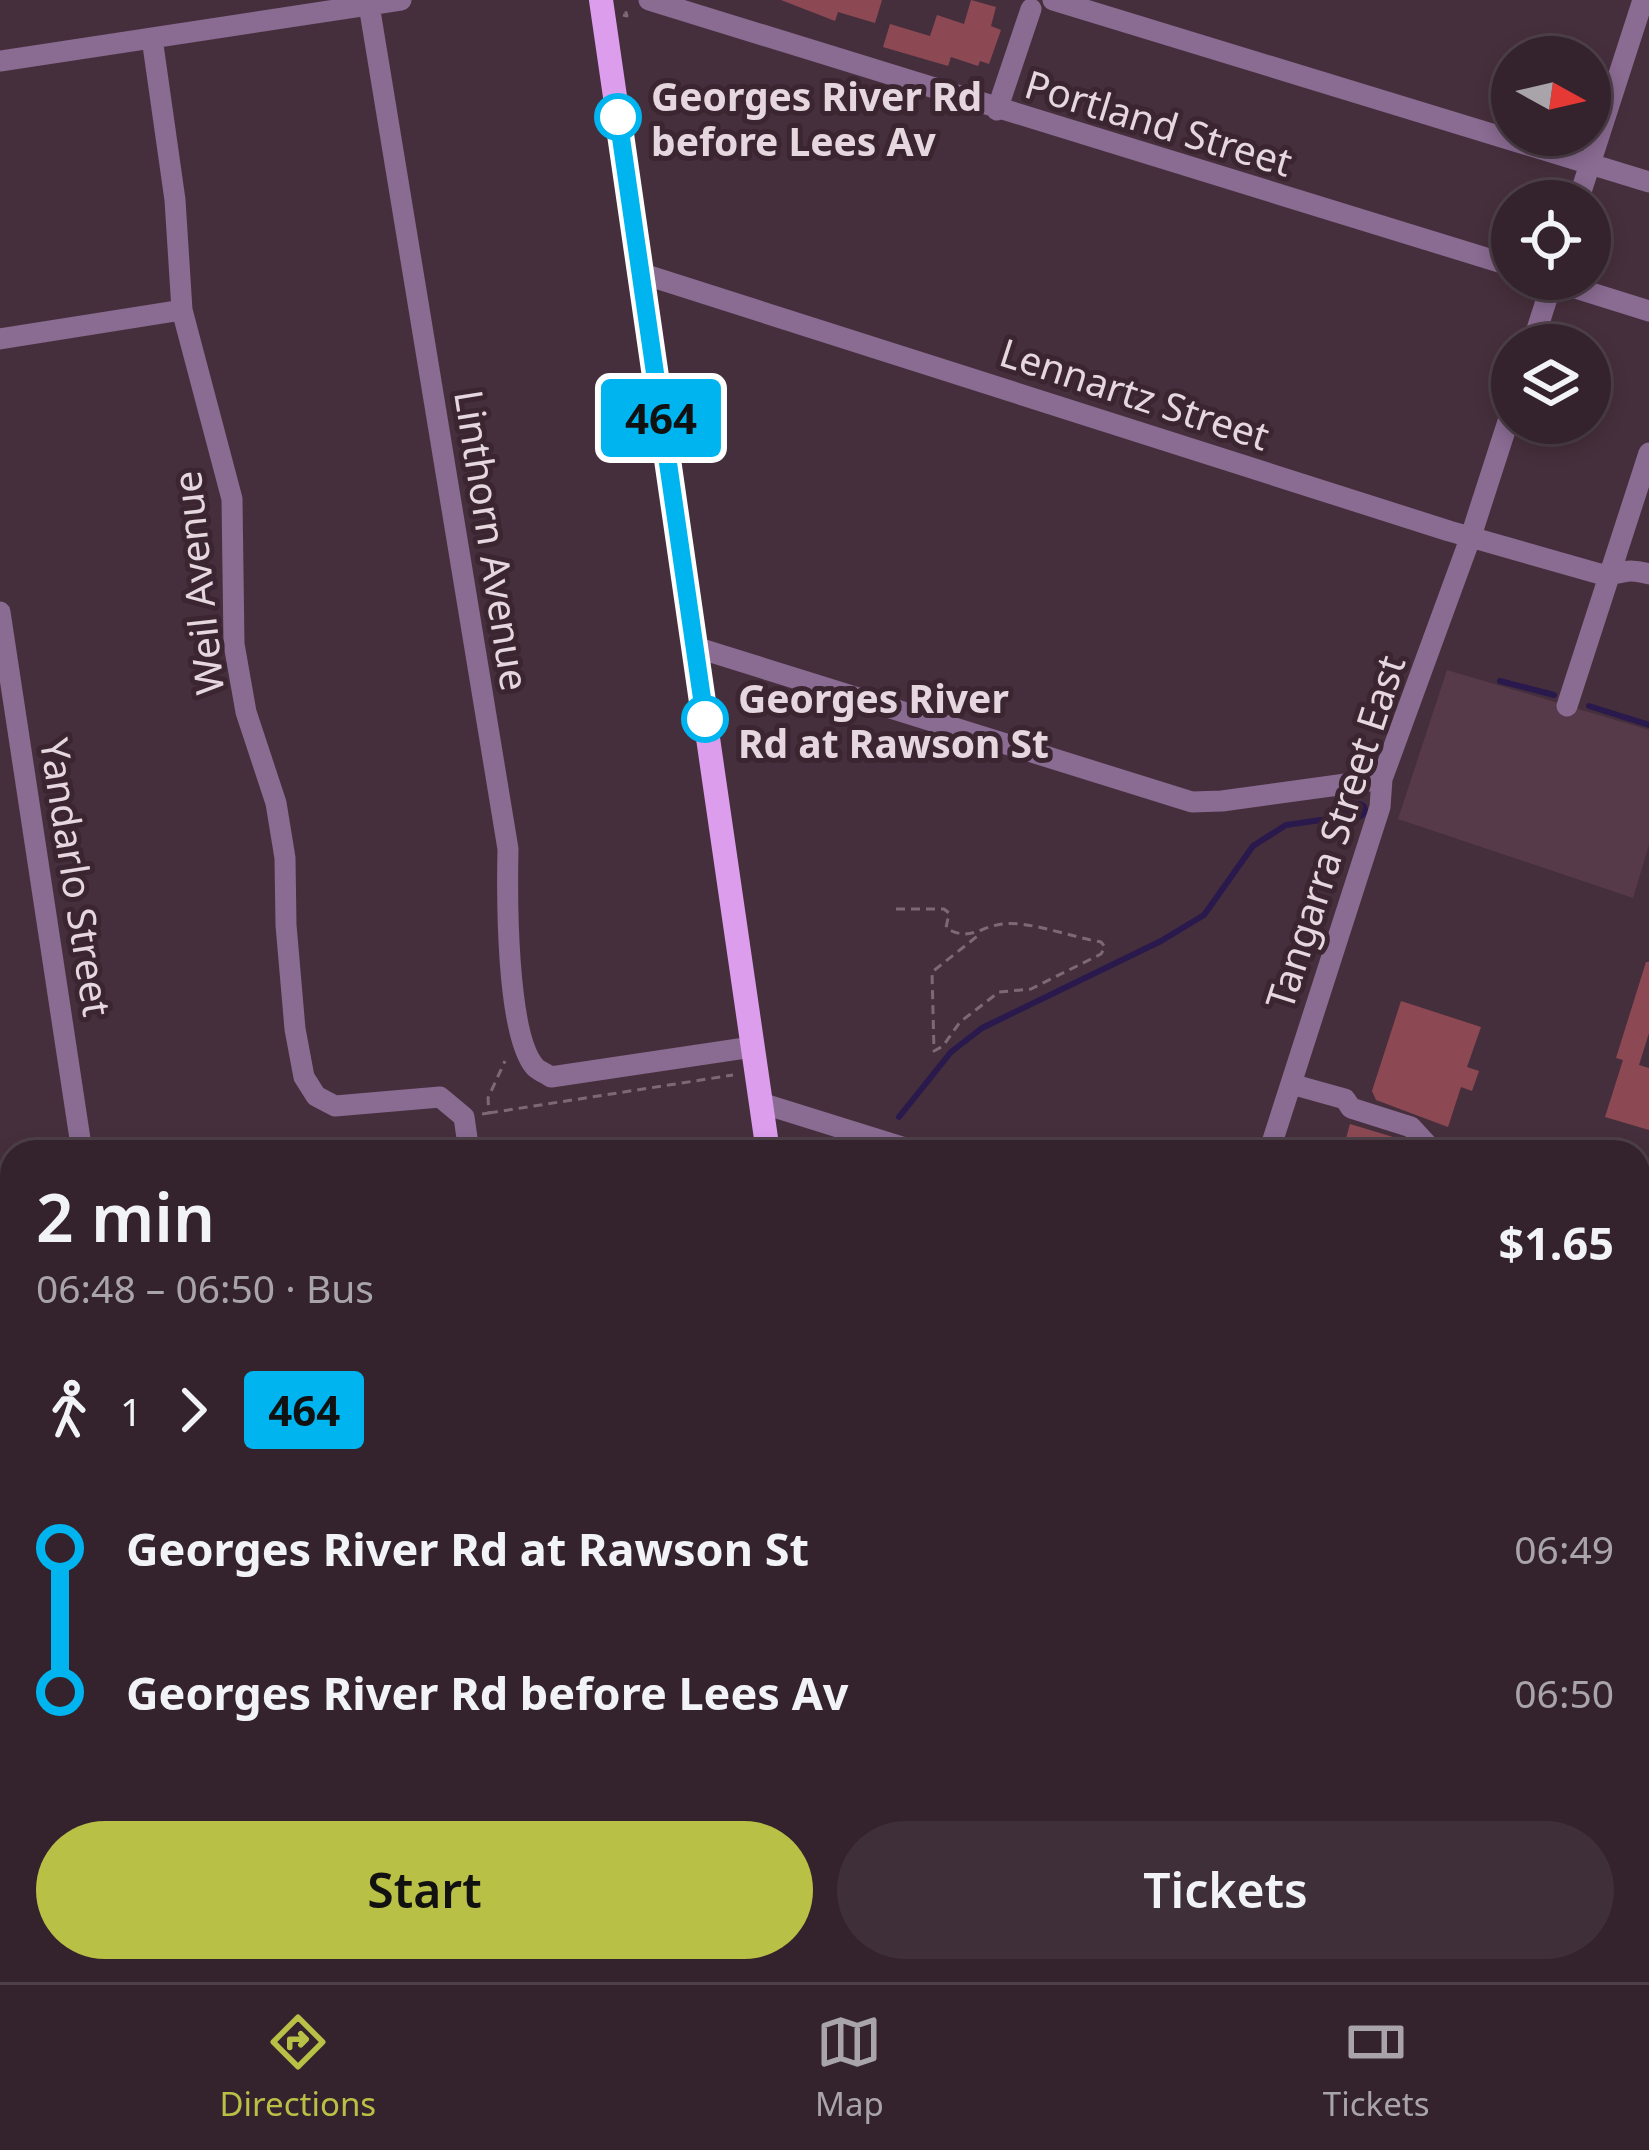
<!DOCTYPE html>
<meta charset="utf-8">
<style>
:root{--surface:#34232d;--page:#3f2f39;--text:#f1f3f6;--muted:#a9a4aa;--line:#4e4049;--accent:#b9c046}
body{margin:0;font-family:"Noto Sans",sans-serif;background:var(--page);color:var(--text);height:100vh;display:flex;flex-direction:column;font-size:45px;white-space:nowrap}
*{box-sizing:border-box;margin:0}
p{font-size:39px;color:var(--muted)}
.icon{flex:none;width:66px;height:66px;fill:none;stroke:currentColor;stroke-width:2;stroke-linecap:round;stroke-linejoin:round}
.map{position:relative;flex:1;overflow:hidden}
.drawer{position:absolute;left:0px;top:1140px;width:1650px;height:843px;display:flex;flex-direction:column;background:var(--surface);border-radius:36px 36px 0 0;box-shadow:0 6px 18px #0003,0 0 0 3px var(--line)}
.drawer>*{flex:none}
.badge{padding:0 24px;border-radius:9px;font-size:42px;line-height:78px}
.needle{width:78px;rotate:98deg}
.fabs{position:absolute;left:1491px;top:36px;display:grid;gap:24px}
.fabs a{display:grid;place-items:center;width:120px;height:120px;border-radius:50%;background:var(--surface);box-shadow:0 6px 18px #0003,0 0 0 3px var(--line);font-size:60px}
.map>.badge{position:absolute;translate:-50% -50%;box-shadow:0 0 0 6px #fff}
.legs{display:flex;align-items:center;gap:18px;height:132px;padding:0 36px;font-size:39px}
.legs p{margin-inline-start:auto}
.headline{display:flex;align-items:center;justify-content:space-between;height:204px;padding:0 36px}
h1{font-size:66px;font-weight:600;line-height:90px}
.action{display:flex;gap:24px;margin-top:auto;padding:24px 36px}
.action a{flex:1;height:138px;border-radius:72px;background:var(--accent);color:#111;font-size:48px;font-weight:600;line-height:138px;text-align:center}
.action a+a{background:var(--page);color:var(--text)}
ul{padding:0 36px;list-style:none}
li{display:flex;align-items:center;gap:42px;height:144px;font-size:45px}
li i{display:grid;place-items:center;width:18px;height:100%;margin:0 15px;background:currentColor}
li i::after{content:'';width:30px;height:30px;margin:-15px;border:9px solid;border-radius:50%;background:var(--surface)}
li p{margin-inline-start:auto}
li:first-child i{background:linear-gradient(#0000 50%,currentColor 0)}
li:last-child i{background:linear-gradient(currentColor 50%,#0000 0)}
.dock{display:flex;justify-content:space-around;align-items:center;height:168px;border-top:3px solid var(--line);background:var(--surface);font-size:33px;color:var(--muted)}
.dock a{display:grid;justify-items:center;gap:6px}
.dock .active{color:var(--accent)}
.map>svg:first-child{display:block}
.built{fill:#563a49}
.green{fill:#6f4135}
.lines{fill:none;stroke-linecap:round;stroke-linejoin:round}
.stream{stroke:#2a194d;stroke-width:6}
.canal{stroke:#2a194d;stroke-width:18}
.building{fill:#8c4954}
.path{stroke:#7d6974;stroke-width:3;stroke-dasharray:9 6;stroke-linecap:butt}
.minor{stroke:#8a6b92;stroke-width:21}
.major{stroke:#dc9dec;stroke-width:24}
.line-1-casing{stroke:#fff;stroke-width:27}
.line-1{stroke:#00b5ef;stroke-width:18}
.stop-1-dot{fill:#fff;stroke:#00b5ef;stroke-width:6}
.labels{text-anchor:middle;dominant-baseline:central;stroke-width:10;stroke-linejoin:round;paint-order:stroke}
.stop-label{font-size:39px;font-weight:bold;fill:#e6d7df;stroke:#3b2531;text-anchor:start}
.street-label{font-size:39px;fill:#e6d7df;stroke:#3b2531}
</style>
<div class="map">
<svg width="1649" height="1982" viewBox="0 0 1649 1982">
<rect width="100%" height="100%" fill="#462f3c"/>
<path class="built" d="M 1447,670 L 1649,730 L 1649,845 L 1633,898 L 1398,819 Z"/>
<path class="green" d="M 377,1971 L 478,1971 L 475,1982 L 372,1982 Z"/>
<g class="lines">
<path class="stream" d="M 1500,681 L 1554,695
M 1589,706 L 1649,725
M 899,1117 L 951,1052 L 982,1028 L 1161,941 L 1204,915 L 1253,846 L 1286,825 L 1349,816
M 430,1982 L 437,1971"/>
<path class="canal" d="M 1349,816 L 1359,810"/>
</g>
<path class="building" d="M 781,0 L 882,0 L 875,23 L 838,12 L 835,21 Z
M 971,0 L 996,7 L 991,26 L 1001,30 L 989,64 L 980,61 L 978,66 L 951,57 L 948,66 L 883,47 L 890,24 L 930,36 L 937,15 L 964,24 Z
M 1646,962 L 1649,962 L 1649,1033 L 1639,1065 L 1649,1068 L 1649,1130 L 1605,1117 L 1623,1060 L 1616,1058 Z
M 1401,1001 L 1481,1027 L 1467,1067 L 1479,1071 L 1472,1091 L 1461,1087 L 1448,1127 L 1376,1100 L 1372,1091 Z
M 1350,1124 L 1403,1140 L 1403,1152 L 1343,1149 Z"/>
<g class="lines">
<path class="path" d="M 623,15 L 627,16 L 625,9
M 896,909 L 944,909 L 949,913 L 946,928 C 970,942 979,927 1002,924 C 1028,920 1074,938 1101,942 L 1105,947 L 1101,954 L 1031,989 L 999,992 L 960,1022 L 943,1046 L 934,1051 L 932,972 L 980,934
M 489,1113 L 733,1075
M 482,1114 L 489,1113 L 488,1098 L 505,1061"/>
<path class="minor" d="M 649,0 L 1512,266
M 1053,0 L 1649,182
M 369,5 L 508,849 C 507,893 506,1034 535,1067 C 537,1070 547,1074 551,1077 L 752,1047
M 152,38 L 175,200 L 182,310 L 232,499 L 234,644 L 246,712 L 276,803 L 285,858 L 286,925 L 295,1029 L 304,1077 L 316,1096 L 335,1106 L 440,1097 L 464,1117 L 469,1152
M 0,61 L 401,0
M 997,110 L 1031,9
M 1578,201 L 1643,0
M 640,273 L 1449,531 L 1600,574 C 1621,577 1621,566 1649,574
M 1569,286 L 1649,311
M 0,339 L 182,310
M 1532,345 L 1548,295
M 0,612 L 82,1152
M 695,647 L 1192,802 L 1222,801 L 1382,779
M 1567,706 L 1649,453
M 1291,1084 L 1345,1099 L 1351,1108 L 1411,1127 L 1434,1152
M 761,1103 L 918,1152
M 1269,1152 L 1380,807 L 1382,779 L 1471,536 L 1512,409
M 0,1324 L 6,1304
M 1638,1384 L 1649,1388
M 0,1618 L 12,1622
M 0,1938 L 12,1942
M 104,1971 L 138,1982
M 361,1982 L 366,1971
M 481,1982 L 484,1971"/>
<path class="major" d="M 601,0 L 768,1152
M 0,1302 L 12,1306
M 1638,1822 L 1649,1825
M 887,1971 L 889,1982"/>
</g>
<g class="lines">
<defs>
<path id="line-1" d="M 618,117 L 705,719"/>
</defs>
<use href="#line-1" class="line-1-casing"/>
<use href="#line-1" class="line-1"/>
</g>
<g class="stop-1-dot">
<circle cx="618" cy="117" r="21"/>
<circle cx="705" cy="719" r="21"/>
</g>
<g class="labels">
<g class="stop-label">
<text x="651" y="95">Georges River Rd<tspan x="651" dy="45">before Lees Av</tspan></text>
<text x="738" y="697">Georges River<tspan x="738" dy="45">Rd at Rawson St</tspan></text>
</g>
<g class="street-label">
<text transform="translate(1159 122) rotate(17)">Portland Street</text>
<text transform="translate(1135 393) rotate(18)">Lennartz Street</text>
<text transform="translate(493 540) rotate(81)">Linthorn Avenue</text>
<text transform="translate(197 583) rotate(-96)">Weil Avenue</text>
<text transform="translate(1334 832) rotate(-72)">Tangarra Street East</text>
<text transform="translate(77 877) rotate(81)">Yandarlo Street</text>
</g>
</g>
</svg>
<div class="fabs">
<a><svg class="needle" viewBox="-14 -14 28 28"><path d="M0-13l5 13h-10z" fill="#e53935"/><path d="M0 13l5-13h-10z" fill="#a9a4aa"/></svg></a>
<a><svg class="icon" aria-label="locate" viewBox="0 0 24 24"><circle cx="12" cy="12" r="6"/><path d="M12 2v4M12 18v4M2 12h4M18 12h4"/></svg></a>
<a><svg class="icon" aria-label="layers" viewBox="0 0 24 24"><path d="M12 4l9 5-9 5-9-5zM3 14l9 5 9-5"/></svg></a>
</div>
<b class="badge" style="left:661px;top:418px;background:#00b5ef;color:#111">464</b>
<section class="drawer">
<div class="headline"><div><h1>2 min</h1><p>06:48 – 06:50 · Bus</p></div><b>$1.65</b></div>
<div class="legs"><svg class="icon" aria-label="walk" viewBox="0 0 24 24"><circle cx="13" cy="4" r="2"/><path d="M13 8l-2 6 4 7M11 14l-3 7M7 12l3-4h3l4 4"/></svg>1<svg class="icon" aria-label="forward" viewBox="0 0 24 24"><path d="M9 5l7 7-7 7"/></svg><b class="badge" style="background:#00b5ef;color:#111">464</b></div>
<ul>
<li><i style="color:#00b5ef"></i><b>Georges River Rd at Rawson St</b><p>06:49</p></li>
<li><i style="color:#00b5ef"></i><b>Georges River Rd before Lees Av</b><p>06:50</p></li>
</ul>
<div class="action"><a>Start</a><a>Tickets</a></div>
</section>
</div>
<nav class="dock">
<a class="active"><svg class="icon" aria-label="directions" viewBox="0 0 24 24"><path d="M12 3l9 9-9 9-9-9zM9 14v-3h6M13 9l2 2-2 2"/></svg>Directions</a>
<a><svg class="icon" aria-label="map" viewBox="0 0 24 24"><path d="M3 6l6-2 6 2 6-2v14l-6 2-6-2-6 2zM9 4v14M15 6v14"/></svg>Map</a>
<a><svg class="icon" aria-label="tickets" viewBox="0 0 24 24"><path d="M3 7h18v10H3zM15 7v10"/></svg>Tickets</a>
</nav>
